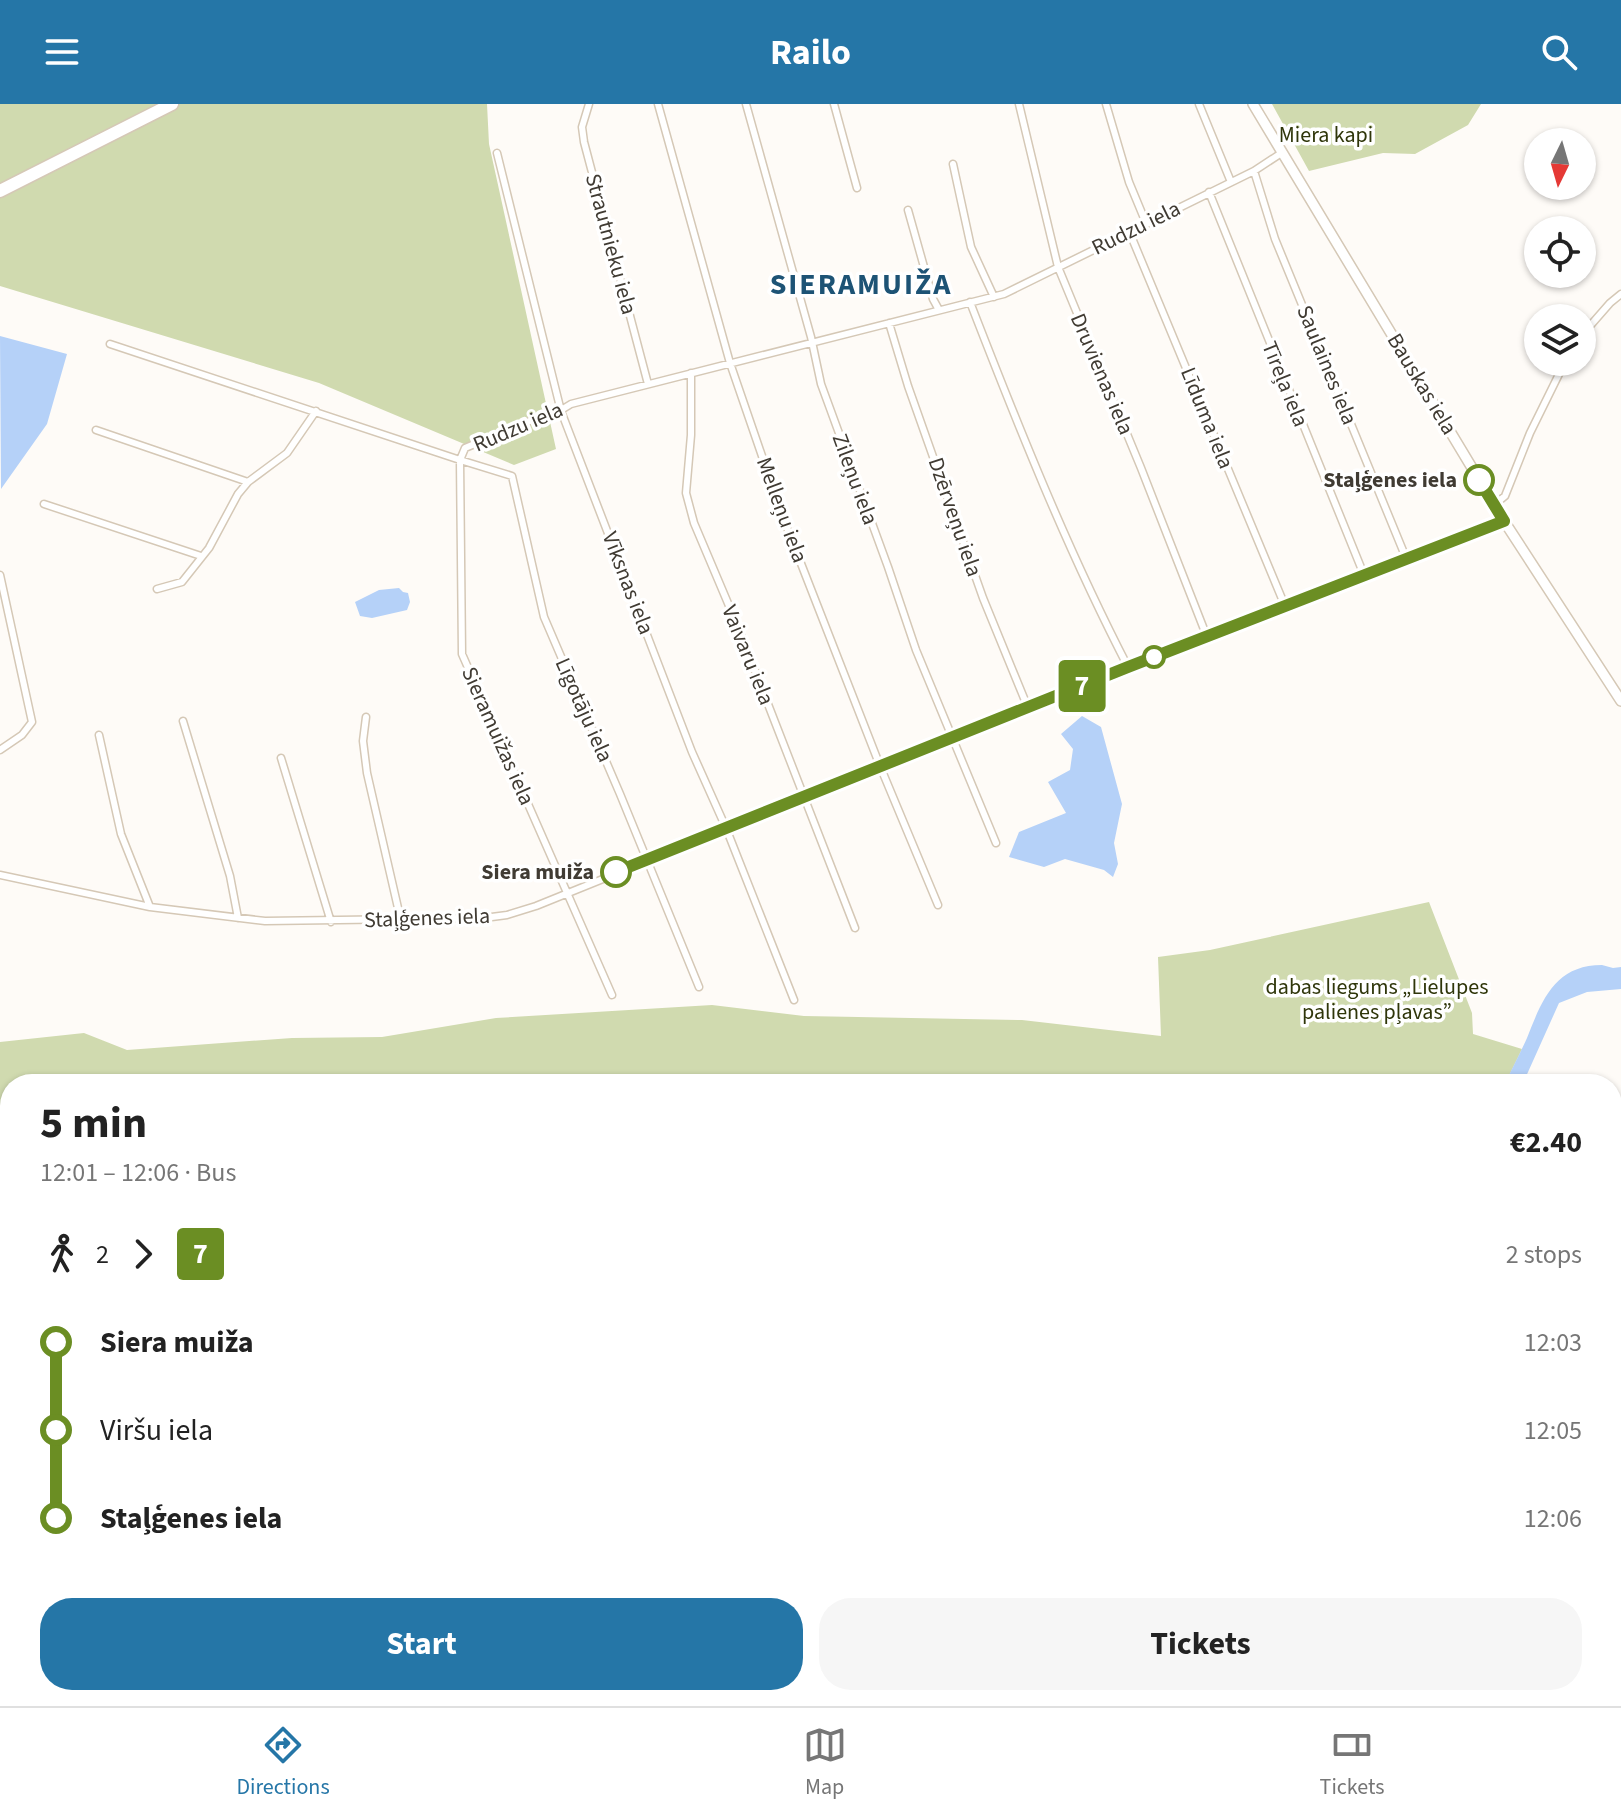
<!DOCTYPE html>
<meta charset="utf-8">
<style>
:root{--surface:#fff;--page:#f6f6f6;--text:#222;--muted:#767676;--line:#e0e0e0;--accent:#2576a7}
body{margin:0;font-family:"Source Sans 3",sans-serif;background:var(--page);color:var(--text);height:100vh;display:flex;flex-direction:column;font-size:30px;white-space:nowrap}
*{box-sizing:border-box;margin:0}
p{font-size:26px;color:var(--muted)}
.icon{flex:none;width:44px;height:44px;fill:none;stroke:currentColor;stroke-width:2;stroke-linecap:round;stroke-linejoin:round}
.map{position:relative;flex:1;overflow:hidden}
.drawer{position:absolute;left:0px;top:970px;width:1622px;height:632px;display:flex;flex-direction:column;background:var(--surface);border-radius:32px 32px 0 0;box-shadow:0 2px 6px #0004}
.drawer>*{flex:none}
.badge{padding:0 16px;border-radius:6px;font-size:28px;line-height:52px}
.needle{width:52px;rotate:185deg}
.controls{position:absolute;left:1524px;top:24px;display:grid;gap:16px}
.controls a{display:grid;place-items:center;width:72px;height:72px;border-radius:50%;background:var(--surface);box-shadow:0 2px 6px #0004;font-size:40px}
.map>.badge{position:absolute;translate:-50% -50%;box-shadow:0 0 0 4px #fff}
.legs{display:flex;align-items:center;gap:12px;height:88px;padding:0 40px;font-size:26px}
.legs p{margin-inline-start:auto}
.headline{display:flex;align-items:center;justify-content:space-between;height:136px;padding:0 40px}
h1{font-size:44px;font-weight:700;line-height:60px}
.primary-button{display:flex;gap:16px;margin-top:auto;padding:16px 40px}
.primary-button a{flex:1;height:92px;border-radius:32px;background:var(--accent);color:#fff;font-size:32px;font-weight:700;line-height:92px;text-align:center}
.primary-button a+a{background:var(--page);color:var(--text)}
ul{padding:0 40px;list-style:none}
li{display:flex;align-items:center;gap:28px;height:88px;font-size:30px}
li i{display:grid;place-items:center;width:12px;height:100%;margin:0 10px;background:currentColor}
li i::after{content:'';width:20px;height:20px;margin:-10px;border:6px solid;border-radius:50%;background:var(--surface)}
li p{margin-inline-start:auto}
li:first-child i{background:linear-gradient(#0000 50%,currentColor 0)}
li:last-child i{background:linear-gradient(currentColor 50%,#0000 0)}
header{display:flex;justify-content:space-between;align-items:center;height:104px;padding:0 40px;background:var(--accent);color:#fff;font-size:36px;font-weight:700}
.menu{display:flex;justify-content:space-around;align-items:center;height:112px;border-top:2px solid var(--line);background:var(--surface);font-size:22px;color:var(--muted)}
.menu a{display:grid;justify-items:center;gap:4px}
.menu .selected{color:var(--accent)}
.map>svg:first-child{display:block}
.green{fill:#d0daaf}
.water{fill:#b5d1f8}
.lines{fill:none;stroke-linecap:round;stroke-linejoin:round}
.street-casing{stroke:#d5c8b6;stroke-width:9}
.secondary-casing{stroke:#d5c8b6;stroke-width:12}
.highway-casing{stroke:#d5c8b6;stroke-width:15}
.street{stroke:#fff;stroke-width:6}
.secondary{stroke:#fff;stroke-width:9}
.highway{stroke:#fff;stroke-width:12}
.rail-casing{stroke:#a8a49e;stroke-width:5}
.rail{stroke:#fff;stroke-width:2;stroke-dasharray:6;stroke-linecap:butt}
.line-1-casing{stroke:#fff;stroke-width:18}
.line-1{stroke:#6b8e23;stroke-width:12}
.stop-1-dot{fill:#fff;stroke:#6b8e23;stroke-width:4}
.labels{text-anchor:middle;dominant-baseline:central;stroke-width:7;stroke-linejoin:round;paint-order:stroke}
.park-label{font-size:22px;fill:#2f360a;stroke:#fff}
.street-label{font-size:22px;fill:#403b33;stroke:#fff}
.stop-label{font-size:22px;font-weight:bold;fill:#403b33;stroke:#fff;text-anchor:end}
.district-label{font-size:30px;font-weight:bold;letter-spacing:2px;fill:#1d5375;stroke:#fff}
</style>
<header><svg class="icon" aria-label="menu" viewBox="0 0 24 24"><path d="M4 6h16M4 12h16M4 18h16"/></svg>Railo<svg class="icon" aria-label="search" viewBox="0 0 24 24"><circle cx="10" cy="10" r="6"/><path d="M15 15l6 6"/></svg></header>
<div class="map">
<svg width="1621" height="1602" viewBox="0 0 1621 1602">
<rect width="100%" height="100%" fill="#fefbf7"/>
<path class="green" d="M 0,0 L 487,0 L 489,40 L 556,345 L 514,361 L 319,279 L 0,182 Z
M 1272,0 L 1481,0 L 1468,21 L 1415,50 L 1383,49 L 1309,67 Z
M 1429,798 L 1472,909 L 1473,930 L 1522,945 L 1505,980 L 10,980 L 10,1137 L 0,1127 L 0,938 L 84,929 L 127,946 L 292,934 L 382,933 L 496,914 L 712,901 L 804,912 L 1022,916 L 1161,932 L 1158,853 L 1210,846 Z
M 0,1177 L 10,1187 L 10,1260 L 0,1248 Z
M 1326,1592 L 1439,1592 L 1447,1602 L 1324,1602 Z"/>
<path class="water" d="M 0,232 L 67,250 L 47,320 L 1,385 Z
M 399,484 L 403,488 L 408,489 L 410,498 L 407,506 L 372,514 L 360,512 L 355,498 L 379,486 Z
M 1082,612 L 1101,623 L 1122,700 L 1114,739 L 1118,760 L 1113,773 L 1104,766 L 1065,755 L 1044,763 L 1009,753 L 1019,728 L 1066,709 L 1048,678 L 1070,666 L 1073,645 L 1061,630 Z
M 1602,861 L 1613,864 L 1621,863 L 1621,885 L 1587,888 L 1559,899 L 1524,977 L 1527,980 L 1505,980 C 1512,964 1520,950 1527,934 C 1542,896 1555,861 1602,861 Z
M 0,1127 L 10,1137 L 10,1187 L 0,1177 Z
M 10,1351 L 10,1504 L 0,1509 L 0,1357 Z
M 1034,1592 L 1326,1592 L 1324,1602 L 1051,1602 Z"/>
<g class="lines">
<defs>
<path id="street" d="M 589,0 L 582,23 L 584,38 L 648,280
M 658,0 L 730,259 L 784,416 L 880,662 L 938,801
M 746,0 L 811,233 L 821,280 L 888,463 L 916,546 L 996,739
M 834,0 L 857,84
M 1019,0 L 1058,163 L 1141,364 L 1207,533
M 1106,0 L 1129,78 L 1146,119
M 1199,0 L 1231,78
M 497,49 L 561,307 L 692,648 L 726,724 L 794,896
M 953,60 L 971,143 L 994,193
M 1254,67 L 1275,135 L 1406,454
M 1209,88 L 1364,471
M 908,106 L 933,195 L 939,206
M 1129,127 L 1285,502
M 970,198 C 1018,322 1067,445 1128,563
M 889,219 L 908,282 L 983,494 L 1028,604
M 1582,231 L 1610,199 L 1621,190
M 110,240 L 460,356 L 465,344 L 537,314 L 553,311 L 571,300 L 1004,190 L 1254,67 L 1283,48
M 691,269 L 691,331 L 686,389 L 694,419 L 738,523 L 855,824
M 96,326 L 248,378
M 44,400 L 201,452
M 1494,401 L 1505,392 L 1530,329 L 1565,258
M 0,471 L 32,618 L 22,631 L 0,646
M 157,485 L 182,478 L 209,444 L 238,390 L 248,378 L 287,349 L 316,307
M 366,613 L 363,637 L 367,669 L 401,817
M 183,617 L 230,772 L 238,814
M 99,631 L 121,730 L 150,803
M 281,654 L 331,818
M 0,771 L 150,803 L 265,817 L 484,814 L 507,811 L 536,802 L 1128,563 L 1504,417
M 612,891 L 462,550 L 460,356 L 512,372 L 544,513 L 620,690 L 699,883
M 519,1592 L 537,1602
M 361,1602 L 381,1592
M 771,1602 L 771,1592"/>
<path id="secondary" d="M 1253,0 L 1504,417 L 1621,597"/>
<path id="highway" d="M 0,87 L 172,0"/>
</defs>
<use href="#street" class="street-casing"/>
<use href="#secondary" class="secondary-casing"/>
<use href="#highway" class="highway-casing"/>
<use href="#street" class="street"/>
<use href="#secondary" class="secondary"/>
<use href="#highway" class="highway"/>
<defs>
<path id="rail" d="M 1612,1556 L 1621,1548
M 1565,1602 L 1575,1592
M 1608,1602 L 1621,1589"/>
</defs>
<use href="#rail" class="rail-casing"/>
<use href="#rail" class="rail"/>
</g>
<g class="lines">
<defs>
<path id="line-1" d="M 616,768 L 1128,563 L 1504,417 L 1479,376"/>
</defs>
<use href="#line-1" class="line-1-casing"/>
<use href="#line-1" class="line-1"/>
</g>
<g class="stop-1-dot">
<circle cx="1479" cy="376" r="14"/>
<circle cx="1154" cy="553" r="10"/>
<circle cx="616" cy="768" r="14"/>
</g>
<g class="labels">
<g class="park-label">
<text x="1326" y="31">Miera kapi</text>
<text x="1377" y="883">dabas liegums „Lielupes<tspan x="1377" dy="25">palienes pļavas”</tspan></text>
</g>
<g class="street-label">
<text transform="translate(1136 124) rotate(-26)">Rudzu iela</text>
<text transform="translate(611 140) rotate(75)">Strautnieku iela</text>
<text transform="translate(1327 261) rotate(68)">Saulaines iela</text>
<text transform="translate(1102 270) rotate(67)">Druvienas iela</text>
<text transform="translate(1285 280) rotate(68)">Tīreļa iela</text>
<text transform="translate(1422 280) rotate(59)">Bauskas iela</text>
<text transform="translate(1207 314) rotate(68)">Līduma iela</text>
<text transform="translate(518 323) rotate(-23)">Rudzu iela</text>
<text transform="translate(855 375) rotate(70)">Zileņu iela</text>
<text transform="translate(782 406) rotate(70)">Melleņu iela</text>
<text transform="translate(955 413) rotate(71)">Dzērveņu iela</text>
<text transform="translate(628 479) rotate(69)">Vīksnas iela</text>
<text transform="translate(748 551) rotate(68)">Vaivaru iela</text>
<text transform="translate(584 606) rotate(66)">Līgotāju iela</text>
<text transform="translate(498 632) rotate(66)">Sieramuižas iela</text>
<text transform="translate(427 814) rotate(-2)">Staļģenes iela</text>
</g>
<g class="stop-label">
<text x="1457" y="376">Staļģenes iela</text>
<text x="594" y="768">Siera muiža</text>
</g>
<g class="district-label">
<text x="861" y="180">SIERAMUIŽA</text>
</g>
</g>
</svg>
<div class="controls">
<a><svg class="needle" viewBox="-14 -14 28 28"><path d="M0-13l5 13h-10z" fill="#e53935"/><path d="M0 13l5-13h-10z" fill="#767676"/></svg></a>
<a><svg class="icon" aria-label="locate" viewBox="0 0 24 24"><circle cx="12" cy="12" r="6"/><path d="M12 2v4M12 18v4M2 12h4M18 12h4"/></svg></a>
<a><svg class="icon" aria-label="layers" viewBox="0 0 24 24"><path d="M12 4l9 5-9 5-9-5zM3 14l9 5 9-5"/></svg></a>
</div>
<b class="badge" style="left:1082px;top:582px;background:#6b8e23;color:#fff">7</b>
<section class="drawer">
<div class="headline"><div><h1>5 min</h1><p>12:01 – 12:06 · Bus</p></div><b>€2.40</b></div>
<div class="legs"><svg class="icon" aria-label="walk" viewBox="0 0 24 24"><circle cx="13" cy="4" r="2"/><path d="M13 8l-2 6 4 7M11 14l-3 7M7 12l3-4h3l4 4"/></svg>2<svg class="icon" aria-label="forward" viewBox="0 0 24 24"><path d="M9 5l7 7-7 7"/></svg><b class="badge" style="background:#6b8e23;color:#fff">7</b><p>2 stops</p></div>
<ul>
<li><i style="color:#6b8e23"></i><b>Siera muiža</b><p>12:03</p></li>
<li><i style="color:#6b8e23"></i><span>Viršu iela</span><p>12:05</p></li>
<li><i style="color:#6b8e23"></i><b>Staļģenes iela</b><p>12:06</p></li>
</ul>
<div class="primary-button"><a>Start</a><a>Tickets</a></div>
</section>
</div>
<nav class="menu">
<a class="selected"><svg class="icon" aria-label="directions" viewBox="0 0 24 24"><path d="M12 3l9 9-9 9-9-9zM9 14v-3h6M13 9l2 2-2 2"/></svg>Directions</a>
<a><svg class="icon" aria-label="map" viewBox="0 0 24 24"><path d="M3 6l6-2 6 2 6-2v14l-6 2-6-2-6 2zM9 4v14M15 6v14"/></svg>Map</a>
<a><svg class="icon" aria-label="tickets" viewBox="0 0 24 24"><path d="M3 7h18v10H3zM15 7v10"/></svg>Tickets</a>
</nav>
